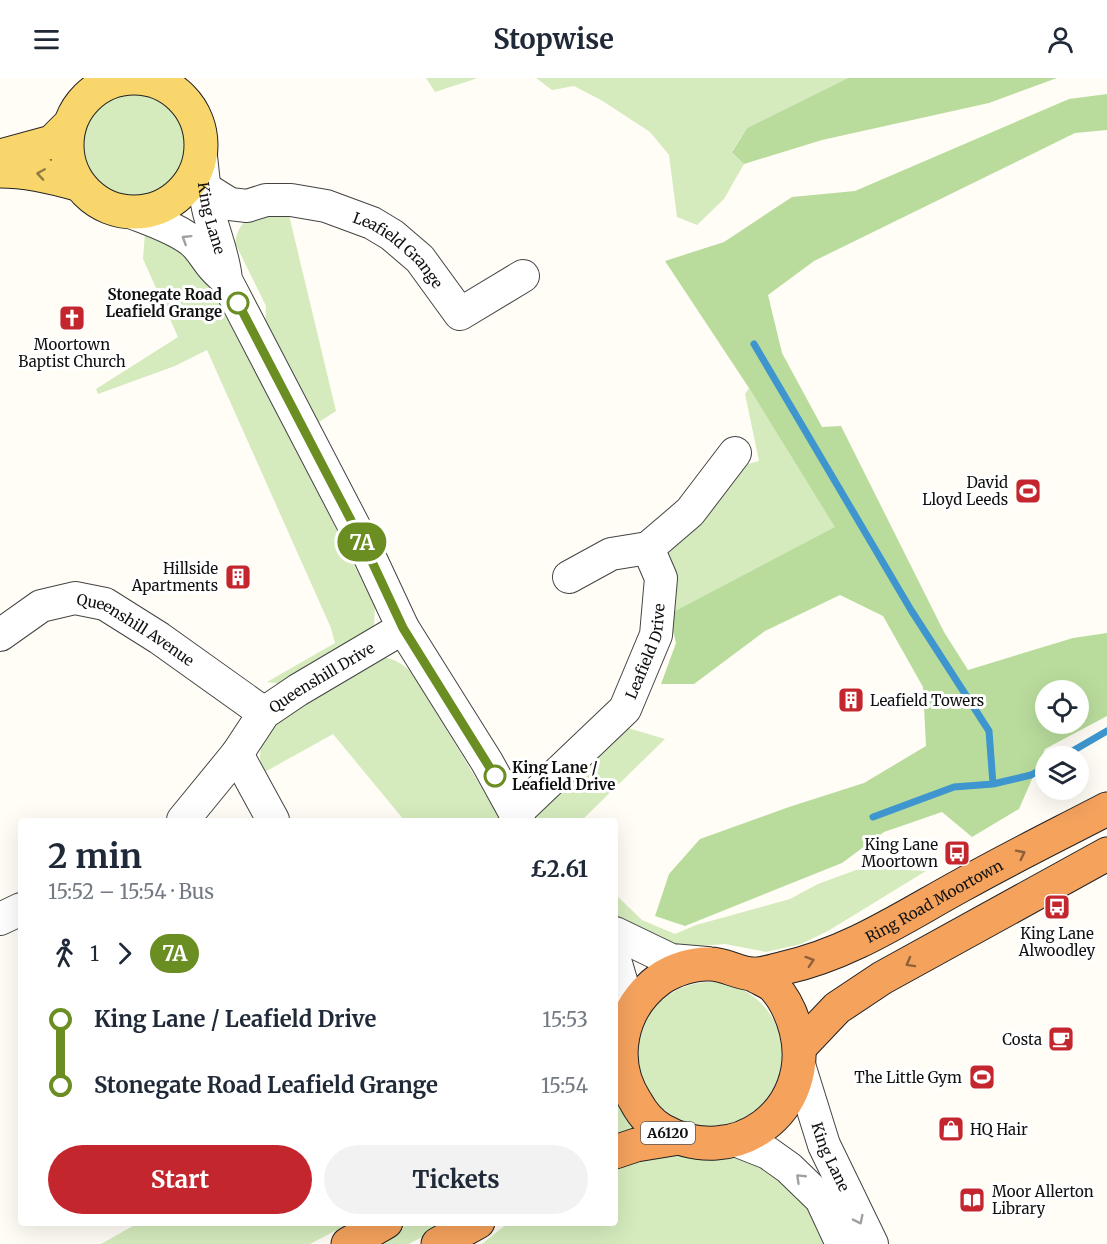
<!DOCTYPE html>
<meta charset="utf-8">
<style>
:root{--surface:#fff;--page:#f2f2f3;--text:#1f2937;--muted:#747a83;--accent:#c4262e}
body{margin:0;font-family:Merriweather,serif;background:var(--page);color:var(--text);height:100vh;display:flex;flex-direction:column;font-size:22px;white-space:nowrap}
*{box-sizing:border-box;margin:0}
p{font-size:20px;color:var(--muted)}
.icon{flex:none;width:33px;height:33px;fill:none;stroke:currentColor;stroke-width:2;stroke-linecap:round;stroke-linejoin:round}
.map{position:relative;flex:1;overflow:hidden}
.drawer{position:absolute;left:18px;top:740px;width:600px;height:408px;display:flex;flex-direction:column;background:var(--surface);border-radius:6px;box-shadow:0 6px 24px #0002}
.drawer>*{flex:none}
.badge{padding:0 12px;border-radius:20px;font-size:21px;line-height:39px}
.tools{position:absolute;left:1035px;top:602px;display:grid;gap:12px}
.tools a{display:grid;place-items:center;width:54px;height:54px;border-radius:50%;background:var(--surface);box-shadow:0 6px 24px #0002;font-size:30px}
.map>.badge{position:absolute;translate:-50% -50%;box-shadow:0 0 0 3px #fff}
.legs{display:flex;align-items:center;gap:9px;height:66px;padding:0 30px;font-size:20px}
.legs p{margin-inline-start:auto}
.headline{display:flex;align-items:center;justify-content:space-between;height:102px;padding:0 30px}
h1{font-size:33px;font-weight:700;line-height:45px}
.action{display:flex;gap:12px;margin-top:auto;padding:12px 30px}
.action a{flex:1;height:69px;border-radius:36px;background:var(--accent);color:#fff;font-size:24px;font-weight:700;line-height:69px;text-align:center}
.action a+a{background:var(--page);color:var(--text)}
ul{padding:0 30px;list-style:none}
li{display:flex;align-items:center;gap:21px;height:66px;font-size:22px}
li i{display:grid;place-items:center;width:9px;height:100%;margin:0 8px;background:currentColor}
li i::after{content:'';width:15px;height:15px;margin:-8px;border:4px solid;border-radius:50%;background:var(--surface)}
li p{margin-inline-start:auto}
li:first-child i{background:linear-gradient(#0000 50%,currentColor 0)}
li:last-child i{background:linear-gradient(currentColor 50%,#0000 0)}
header{display:flex;justify-content:space-between;align-items:center;height:78px;padding:0 30px;background:var(--surface);font-size:27px;font-weight:700}
.map>svg:first-child{display:block}
.green{fill:#d5ebbd}
.forest{fill:#b9dc9c;fill-rule:evenodd}
.lines{fill:none;stroke-linecap:round;stroke-linejoin:round}
.stream{stroke:#3f96cf;stroke-width:7}
.minor-casing{stroke:#444;stroke-width:34}
.major-casing{stroke:#222;stroke-width:35}
.highway-casing{stroke:#222;stroke-width:35}
.minor{stroke:#fff;stroke-width:32}
.major{stroke:#f9d66b;stroke-width:33}
.highway{stroke:#f5a25d;stroke-width:33}
.oneway{stroke:#917d42}
.oneway2{stroke:#a0a0a0}
.oneway3{stroke:#8e613b}
.line-1-casing{stroke:#fff;stroke-width:14}
.line-1{stroke:#6b8e23;stroke-width:9}
.stop-1-dot{fill:#fff;stroke:#6b8e23;stroke-width:3}
.labels{text-anchor:middle;dominant-baseline:central;stroke-width:6;stroke-linejoin:round;paint-order:stroke}
.shield{fill:#fff;stroke:#585858;stroke-width:1.5}
.shield-label{font-size:14px;font-weight:bold;fill:#111}
.street-label{font-size:15px;fill:#111;stroke:#fff}
.stop-label{font-size:15px;font-weight:bold;fill:#111;stroke:#fff;text-anchor:end}
.poi-label{font-size:15px;fill:#111;stroke:#fff;text-anchor:end}
</style>
<header><svg class="icon" aria-label="menu" viewBox="0 0 24 24"><path d="M4 6h16M4 12h16M4 18h16"/></svg>Stopwise<svg class="icon" aria-label="person" viewBox="0 0 24 24"><circle cx="12" cy="8" r="4"/><path d="M4 21q1-7 8-7t8 7"/></svg></header>
<div class="map">
<svg width="1107" height="1166" viewBox="0 0 1107 1166">
<rect width="100%" height="100%" fill="#fffdf5"/>
<path class="green" d="M 426,0 L 478,0 L 435,14 Z
M 536,0 L 848,0 L 747,50 L 732,73 L 744,86 L 724,121 L 697,147 L 677,139 L 669,77 L 650,54 L 601,22 L 574,8 L 552,12 Z
M83 66a51 51 0 1 1 102 0a51 51 0 1 1-102 0Z
M 288,133 L 336,333 L 316,346 L 265,249 L 266,228 L 235,165 C 240,133 263,135 288,133 Z
M 145,154 L 162,158 L 199,187 L 229,235 L 375,529 L 374,547 L 368,557 L 281,606 L 267,604 L 335,565 L 331,550 L 207,272 L 175,288 L 98,316 L 96,311 L 178,259 L 143,181 Z
M 749,310 L 836,449 L 669,536 L 659,471 L 737,389 L 759,383 L 745,316 Z
M 381,579 C 395,581 402,585 413,596 L 501,742 L 404,742 L 333,656 L 263,695 L 260,680 L 261,666 L 286,632 Z
M 625,649 L 665,661 L 582,742 L 519,742 Z
M 887,791 L 926,793 L 828,853 L 801,866 L 766,874 L 725,866 L 647,872 L 615,855 L 615,816 L 642,842 L 675,856 L 696,847 L 790,821 L 818,806 L 856,792 Z
M638 976a72 72 0 1 1 144 0a72 72 0 1 1-144 0Z
M 615,1019 L 636,1051 L 615,1057 Z
M 669,1075 L 734,1080 L 756,1085 L 803,1115 L 829,1166 L 482,1166 L 508,1145 L 615,1144 L 615,1084 Z
M 140,1144 L 350,1144 L 350,1145 L 310,1166 L 101,1166 Z
M 409,1145 L 448,1145 L 409,1166 L 370,1166 Z"/>
<path class="forest" d="M 848,0 L 1057,0 L 989,25 L 822,62 L 744,86 L 732,74 L 747,50 Z
M 1107,16 L 1107,52 L 1075,55 L 814,183 L 768,217 L 782,275 L 822,349 L 841,348 L 944,554 L 968,592 L 1073,560 L 1107,555 L 1107,638 L 1045,671 L 1019,731 L 972,759 L 942,734 L 884,754 L 842,785 L 685,848 L 655,838 L 669,796 L 700,761 L 789,729 L 864,705 L 926,668 L 923,609 L 883,538 L 840,517 L 765,553 L 694,606 L 661,606 L 676,565 L 669,536 L 835,449 L 749,310 L 665,183 L 724,164 L 792,119 L 855,113 L 1069,21 ZM 1046,612 L 1078,612 L 1078,645 L 1046,645 Z"/>
<g class="lines">
<path class="stream" d="M 754,266 L 911,532 L 989,653 L 993,706 L 1031,697 L 1046,689
M 1064,678 L 1107,653
M 873,739 L 954,709 L 993,706"/>
<defs>
<g id="minor">
<path id="s1" d="M 201,78 C 203,95 204,113 208,130 C 213,154 224,177 226,202 L 367,473 L 403,550 L 487,684 L 519,742"/>
<path id="s2" d="M 206,111 L 230,126 L 247,128 L 266,122 L 291,122 L 326,128 L 372,145 L 392,157 L 420,181 L 460,236 L 523,198"/>
<path d="M 133,135 C 151,142 184,153 197,168 C 207,179 208,186 221,197"/>
<path d="M 569,499 L 611,476 L 648,470"/>
<path id="s3" d="M 0,557 L 41,528 L 75,520 L 105,526 L 159,560 L 264,635"/>
<path d="M 237,676 L 273,742"/>
<path id="s4" d="M 515,736 L 625,631 L 656,557 L 661,500 L 648,470 L 690,434 L 735,375"/>
<path id="s5" d="M 183,742 L 237,676 L 264,635 L 298,612 L 403,550"/>
<path d="M 0,841 L 21,831"/>
<path d="M 615,855 L 671,882 L 707,885"/>
<path d="M 615,882 L 625,916 L 628,938"/>
<path id="s6" d="M 800,990 L 824,1067 L 872,1166"/>
<path d="M 735,1062 L 768,1075 L 789,1090 L 821,1121 L 842,1166"/>
</g>
<path id="major" d="M67 67a67 67 0 1 1 134 0a67 67 0 1 1-134 0Z
M 0,78 L 52,64 L 70,46
M 0,93 C 28,93 53,99 80,107"/>
<g id="highway">
<path id="s7" d="M 754,897 C 760,901 769,904 774,909 C 784,920 792,937 796,952 C 816,1033 734,1093 662,1052 C 651,1046 642,1035 636,1024 C 609,983 620,930 660,901 C 673,892 694,885 710,886 C 724,886 738,895 752,896 C 762,897 775,892 784,890 C 849,876 905,838 962,807 C 1010,780 1059,756 1107,731"/>
<path d="M 800,969 L 837,930 L 882,900 L 1107,776"/>
<path d="M 615,1074 L 636,1067 L 679,1060"/>
<path d="M 348,1166 L 386,1144"/>
<path d="M 438,1166 L 478,1144"/>
</g>
</defs>
<use href="#minor" class="minor-casing"/>
<use href="#major" class="major-casing"/>
<use href="#highway" class="highway-casing"/>
<use href="#minor" class="minor"/>
<use href="#major" class="major"/>
<use href="#highway" class="highway"/>
</g>
<defs><path id="oneway-chevron" d="M-2-3.5L2.5 0L-2 3.5" fill="none" stroke-width="1.6" stroke-linecap="round" stroke-linejoin="round" transform="scale(1.5)"/></defs>
<use class="oneway" href="#oneway-chevron" transform="translate(41 96) rotate(-171)"/>
<g class="oneway2">
<use href="#oneway-chevron" transform="translate(186 161) rotate(-148)"/>
<use href="#oneway-chevron" transform="translate(800 1100) rotate(-136)"/>
<use href="#oneway-chevron" transform="translate(859 1142) rotate(64)"/>
</g>
<g class="oneway3">
<use href="#oneway-chevron" transform="translate(1021 776) rotate(-27)"/>
<use href="#oneway-chevron" transform="translate(810 883) rotate(-18)"/>
<use href="#oneway-chevron" transform="translate(910 885) rotate(151)"/>
</g>
<g class="lines">
<defs>
<path id="line-1" d="M 238,225 L 367,473 L 403,550 L 495,698"/>
</defs>
<use href="#line-1" class="line-1-casing"/>
<use href="#line-1" class="line-1"/>
</g>
<defs>
<symbol id="church-square" viewBox="-11 -11 22 22"><rect x="-9" y="-9" width="18" height="18" rx="4" fill="#c4262e" stroke="#fff"/><path d="M-1.2-6h2.4v3.5h3.3v2.4h-3.3V6h-2.4V-.1h-3.3v-2.4h3.3Z" fill="#fff"/></symbol>
<symbol id="stadium-square" viewBox="-11 -11 22 22"><rect x="-9" y="-9" width="18" height="18" rx="4" fill="#c4262e" stroke="#fff"/><path d="M0-5a6.5 5 0 1 0 0 10a6.5 5 0 1 0 0-10ZM-3.5-1.8h7v3.6h-7Z" fill="#fff"/></symbol>
<symbol id="building-square" viewBox="-11 -11 22 22"><rect x="-9" y="-9" width="18" height="18" rx="4" fill="#c4262e" stroke="#fff"/><path d="M-4-6H4V6H1V3H-1V6H-4ZM-2.5-4.3h1.7v1.8h-1.7ZM.8-4.3h1.7v1.8H.8ZM-2.5-1h1.7V.8h-1.7ZM.8-1h1.7V.8H.8Z" fill="#fff"/></symbol>
<symbol id="bus-square" viewBox="-11 -11 22 22"><rect x="-9" y="-9" width="18" height="18" rx="4" fill="#c4262e" stroke="#fff"/><path d="M-5-6H5V4H4V6H2V4H-2V6H-4V4H-5ZM-3.5-4V0h7V-4ZM-3.5 1.2v1.5H-2V1.2ZM2 1.2v1.5H3.5V1.2Z" fill="#fff"/></symbol>
<symbol id="cafe-square" viewBox="-11 -11 22 22"><rect x="-9" y="-9" width="18" height="18" rx="4" fill="#c4262e" stroke="#fff"/><path d="M-5.5-4.5H6V0H3Q3 3.5 0 3.5H-2.5Q-5.5 3.5-5.5 0ZM3-3.2v2h1.7v-2ZM-6 4.5H4V6H-6Z" fill="#fff"/></symbol>
<symbol id="shop-square" viewBox="-11 -11 22 22"><rect x="-9" y="-9" width="18" height="18" rx="4" fill="#c4262e" stroke="#fff"/><path d="M-5-2.5h2.3a2.7 3.5 0 0 1 5.4 0H5L5.5 6h-11ZM-1.5-2.5h3a1.5 2.3 0 0 0-3 0Z" fill="#fff"/></symbol>
<symbol id="library-square" viewBox="-11 -11 22 22"><rect x="-9" y="-9" width="18" height="18" rx="4" fill="#c4262e" stroke="#fff"/><path d="M-6-4Q-3-5.5-.7-3.5V5Q-3 3-6 4ZM6-4Q3-5.5 .7-3.5V5Q3 3 6 4Z" fill="#fff"/></symbol>
</defs>
<g fill-rule="evenodd">
<use href="#church-square" x="57" y="225" width="30" height="30"/>
<use href="#stadium-square" x="1013" y="398" width="30" height="30"/>
<use href="#building-square" x="223" y="484" width="30" height="30"/>
<use href="#building-square" x="836" y="607" width="30" height="30"/>
<use href="#bus-square" x="942" y="760" width="30" height="30"/>
<use href="#bus-square" x="1042" y="814" width="30" height="30"/>
<use href="#cafe-square" x="1046" y="946" width="30" height="30"/>
<use href="#stadium-square" x="967" y="984" width="30" height="30"/>
<use href="#shop-square" x="936" y="1036" width="30" height="30"/>
<use href="#library-square" x="957" y="1107" width="30" height="30"/>
</g>
<g class="stop-1-dot">
<circle cx="238" cy="225" r="10"/>
<circle cx="495" cy="698" r="10"/>
</g>
<g class="labels">
<rect class="shield" x="641" y="1044" width="54" height="22" rx="4.5"/>
<g class="shield-label">
<text x="668" y="1055">A6120</text>
</g>
<g class="street-label">
<text stroke="none"><textPath href="#s1" startOffset="63">King Lane</textPath></text>
<text stroke="none"><textPath href="#s2" startOffset="212">Leafield Grange</textPath></text>
<text stroke="none"><textPath href="#s3" startOffset="154">Queenshill Avenue</textPath></text>
<text stroke="none"><textPath href="#s4" startOffset="214">Leafield Drive</textPath></text>
<text stroke="none"><textPath href="#s5" startOffset="202">Queenshill Drive</textPath></text>
<text stroke="none"><textPath href="#s7" startOffset="758">Ring Road Moortown</textPath></text>
<text stroke="none"><textPath href="#s6" startOffset="94">King Lane</textPath></text>
</g>
<g class="stop-label">
<text x="222" y="216">Stonegate Road<tspan x="222" dy="17">Leafield Grange</tspan></text>
<text x="512" y="689" text-anchor="start">King Lane /<tspan x="512" dy="17">Leafield Drive</tspan></text>
</g>
<g class="poi-label">
<text x="72" y="266" text-anchor="middle">Moortown<tspan x="72" dy="17">Baptist Church</tspan></text>
<text x="1008" y="404">David<tspan x="1008" dy="17">Lloyd Leeds</tspan></text>
<text x="218" y="490">Hillside<tspan x="218" dy="17">Apartments</tspan></text>
<text x="870" y="622" text-anchor="start">Leafield Towers</text>
<text x="938" y="766">King Lane<tspan x="938" dy="17">Moortown</tspan></text>
<text x="1057" y="855" text-anchor="middle">King Lane<tspan x="1057" dy="17">Alwoodley</tspan></text>
<text x="1042" y="961">Costa</text>
<text x="962" y="999">The Little Gym</text>
<text x="970" y="1051" text-anchor="start">HQ Hair</text>
<text x="992" y="1113" text-anchor="start">Moor Allerton<tspan x="992" dy="17">Library</tspan></text>
</g>
</g>
</svg>
<div class="tools">
<a><svg class="icon" aria-label="locate" viewBox="0 0 24 24"><circle cx="12" cy="12" r="6"/><path d="M12 2v4M12 18v4M2 12h4M18 12h4"/></svg></a>
<a><svg class="icon" aria-label="layers" viewBox="0 0 24 24"><path d="M12 4l9 5-9 5-9-5zM3 14l9 5 9-5"/></svg></a>
</div>
<b class="badge" style="left:362px;top:464px;background:#6b8e23;color:#fff">7A</b>
<section class="drawer">
<div class="headline"><div><h1>2 min</h1><p>15:52 – 15:54 · Bus</p></div><b>£2.61</b></div>
<div class="legs"><svg class="icon" aria-label="walk" viewBox="0 0 24 24"><circle cx="13" cy="4" r="2"/><path d="M13 8l-2 6 4 7M11 14l-3 7M7 12l3-4h3l4 4"/></svg>1<svg class="icon" aria-label="forward" viewBox="0 0 24 24"><path d="M9 5l7 7-7 7"/></svg><b class="badge" style="background:#6b8e23;color:#fff">7A</b></div>
<ul>
<li><i style="color:#6b8e23"></i><b>King Lane / Leafield Drive</b><p>15:53</p></li>
<li><i style="color:#6b8e23"></i><b>Stonegate Road Leafield Grange</b><p>15:54</p></li>
</ul>
<div class="action"><a>Start</a><a>Tickets</a></div>
</section>
</div>
